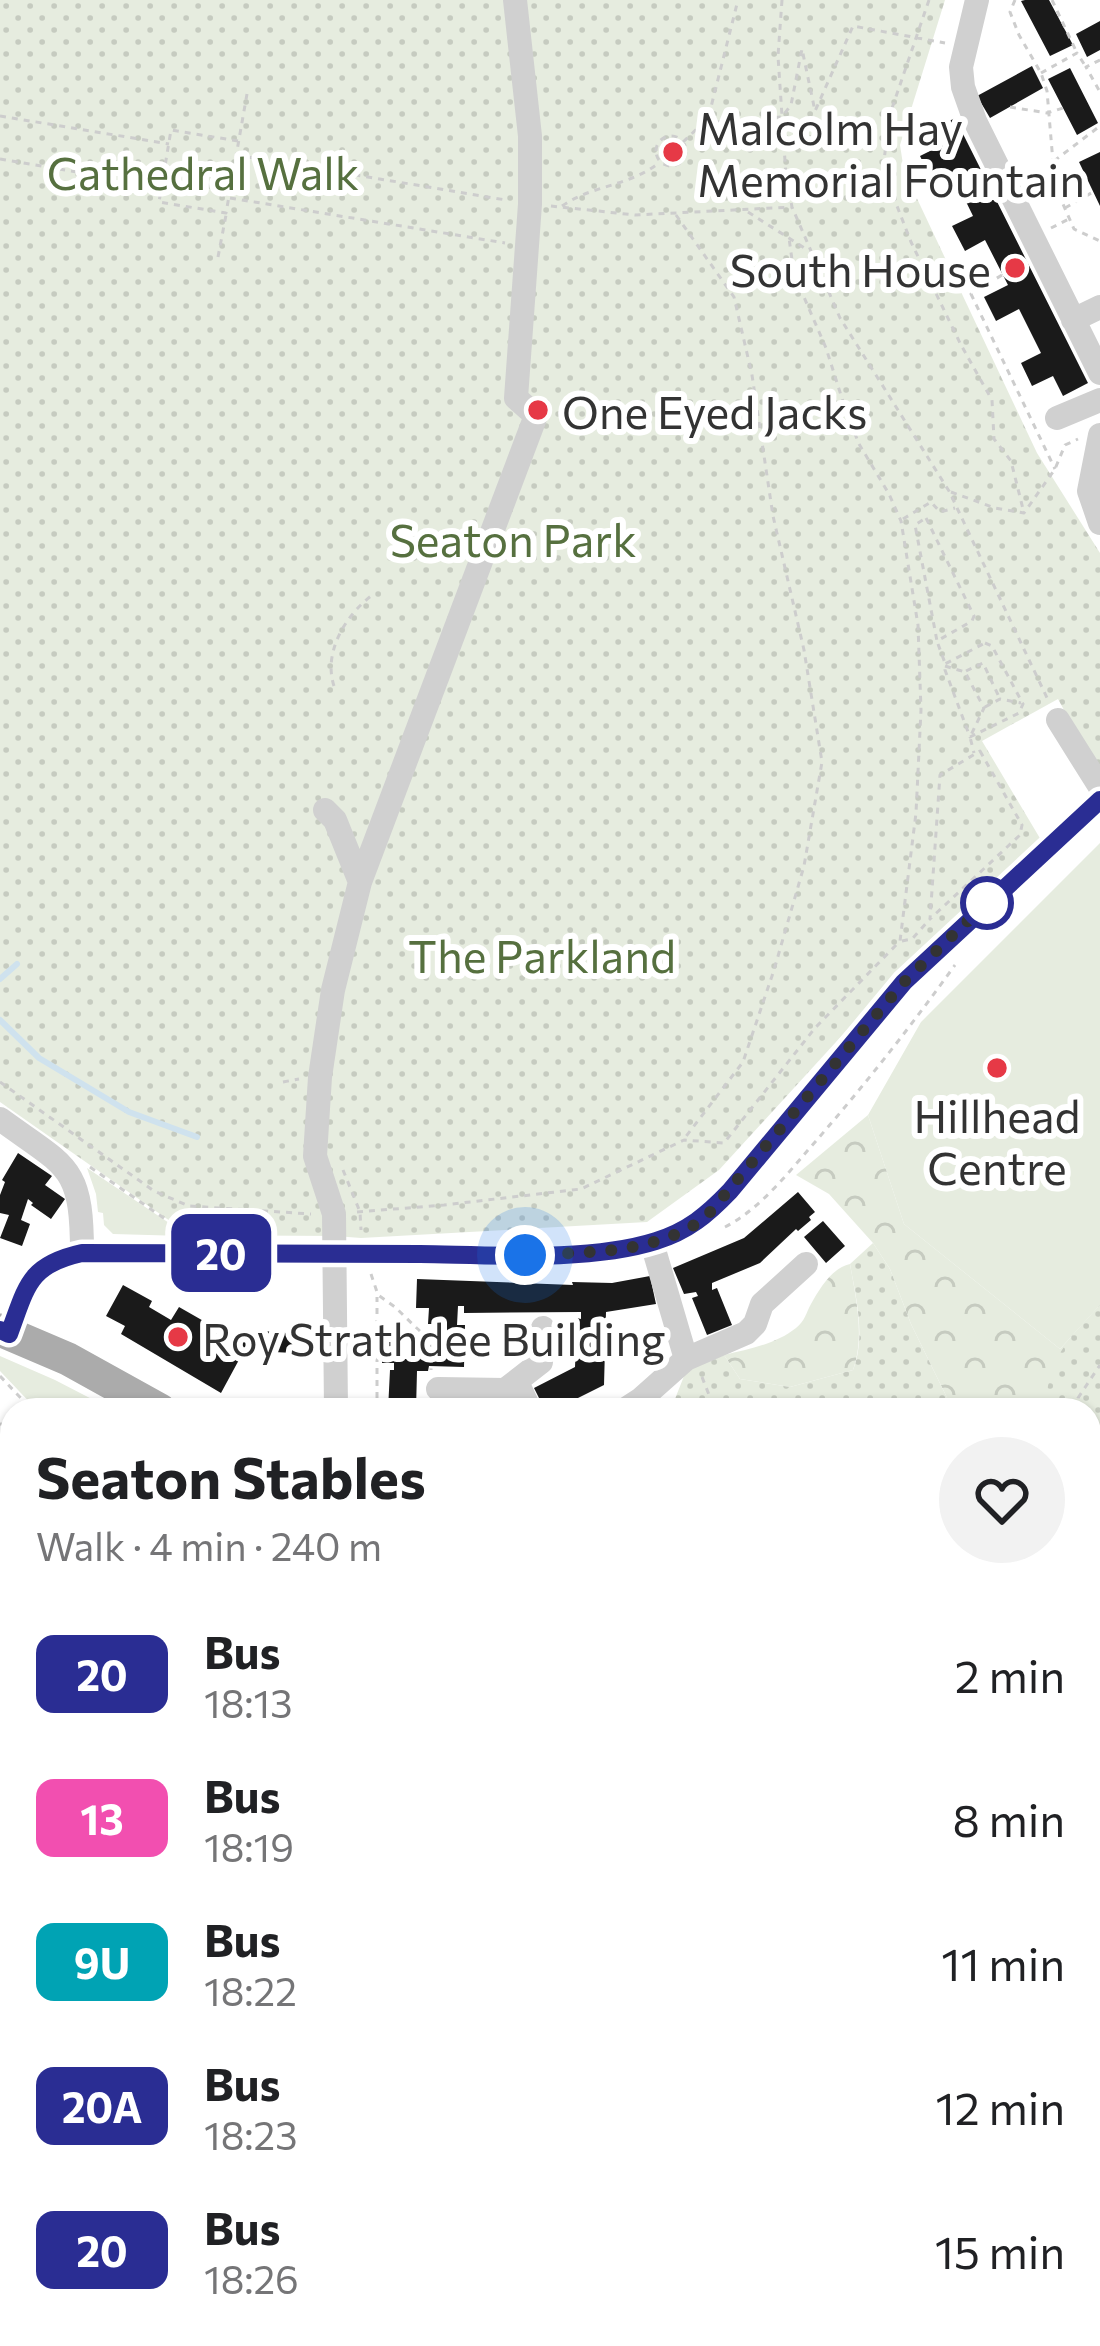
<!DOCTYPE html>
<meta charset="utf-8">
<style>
:root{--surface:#fff;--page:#f2f2f2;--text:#202124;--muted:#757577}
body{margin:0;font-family:Commissioner,sans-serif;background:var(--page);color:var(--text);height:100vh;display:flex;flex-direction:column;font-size:45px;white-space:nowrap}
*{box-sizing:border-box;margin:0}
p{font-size:39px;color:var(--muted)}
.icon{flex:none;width:66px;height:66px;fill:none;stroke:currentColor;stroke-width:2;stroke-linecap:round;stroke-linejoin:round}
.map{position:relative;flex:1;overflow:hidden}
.details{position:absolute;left:0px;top:1398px;width:1101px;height:948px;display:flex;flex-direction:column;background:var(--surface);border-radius:36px 36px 0 0;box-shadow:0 3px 9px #0004}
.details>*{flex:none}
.badge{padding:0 24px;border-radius:18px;font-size:42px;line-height:78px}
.you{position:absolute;width:60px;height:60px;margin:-30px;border:9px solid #fff;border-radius:50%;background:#1a73e8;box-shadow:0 0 0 18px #1a73e833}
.map>.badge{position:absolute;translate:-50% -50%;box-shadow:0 0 0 6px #fff}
.round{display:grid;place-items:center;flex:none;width:126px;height:126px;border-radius:63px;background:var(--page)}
.headline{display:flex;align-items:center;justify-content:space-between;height:204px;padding:0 36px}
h1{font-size:57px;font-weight:700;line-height:90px}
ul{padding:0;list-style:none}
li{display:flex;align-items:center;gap:36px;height:144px;padding:0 36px}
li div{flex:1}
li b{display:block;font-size:45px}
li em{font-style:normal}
li .badge{min-width:132px;font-weight:700;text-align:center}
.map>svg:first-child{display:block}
.green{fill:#e6ecdf}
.forest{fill:url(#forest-crowns)}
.park{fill:url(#park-dots)}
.water{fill:url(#water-ripples)}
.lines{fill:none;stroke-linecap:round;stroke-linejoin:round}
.stream{stroke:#cfe2ee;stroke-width:6}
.building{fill:#1a1a1a}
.path{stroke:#cdcdcd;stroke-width:3;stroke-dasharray:6 6;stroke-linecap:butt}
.minor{stroke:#d0d0d0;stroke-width:24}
.major{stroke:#ababab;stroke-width:33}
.line-casing{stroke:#fff;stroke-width:27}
.line{stroke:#2a2d93;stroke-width:18}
.walk{stroke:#333;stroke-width:12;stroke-dasharray:0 21.6}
.poi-dot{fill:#e63946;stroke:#fff;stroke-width:4.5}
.stop-dot{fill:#fff;stroke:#2a2d93;stroke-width:6}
.labels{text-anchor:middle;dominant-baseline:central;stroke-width:12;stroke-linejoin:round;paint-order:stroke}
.poi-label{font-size:45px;fill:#333;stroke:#fff;text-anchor:start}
.park-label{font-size:45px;fill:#56703f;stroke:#fff}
</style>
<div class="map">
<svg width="1100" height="2346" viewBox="0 0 1100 2346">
<defs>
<pattern id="forest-crowns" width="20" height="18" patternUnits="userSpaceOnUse" patternTransform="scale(3)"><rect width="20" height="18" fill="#e6ecdf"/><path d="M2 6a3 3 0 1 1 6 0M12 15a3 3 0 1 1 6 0" fill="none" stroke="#c6cbc0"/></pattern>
<pattern id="park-dots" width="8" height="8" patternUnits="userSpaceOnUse" patternTransform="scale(3)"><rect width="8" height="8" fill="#e6ecdf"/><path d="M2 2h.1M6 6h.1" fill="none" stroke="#c6cbc0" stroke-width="1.8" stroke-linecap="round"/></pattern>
<pattern id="water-ripples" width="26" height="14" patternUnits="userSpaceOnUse" patternTransform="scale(3)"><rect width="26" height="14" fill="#cfe2ee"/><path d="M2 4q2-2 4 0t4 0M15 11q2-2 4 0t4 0" fill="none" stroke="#b2c2cd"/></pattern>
</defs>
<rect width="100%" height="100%" fill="#fff"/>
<path class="green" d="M 1100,843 L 1100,1305 L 1060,1349 L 904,1224 L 868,1115 L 921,1022 Z
M 87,1168 L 184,1233 L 184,1236 L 113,1234 L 104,1225 L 103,1213 L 98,1212 L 96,1194 Z
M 0,1356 L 55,1380 L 113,1410 L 37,1410 L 0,1371 Z
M 12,1595 L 12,2334 L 856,2334 L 852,2346 L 0,2346 L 0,1616 Z"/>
<path class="forest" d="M 868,1115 L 904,1224 L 1060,1349 L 1100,1305 L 1100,1596 L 1089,1410 L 953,1410 L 911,1324 L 890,1269 L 873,1243 L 829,1194 L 796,1175 Z
M 850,1264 C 856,1298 865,1337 853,1370 L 790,1387 L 740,1379 L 724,1355 C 749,1349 776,1344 796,1328 C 805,1321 806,1313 811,1304 C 820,1288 832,1268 850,1264 Z"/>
<path class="park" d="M 0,0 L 945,0 L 900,145 L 904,171 L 1037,453 L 1100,553 L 1100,776 L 1058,699 L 982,741 L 1041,840 L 910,961 L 719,1170 L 647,1222 L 361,1238 L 335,1236 L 190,1235 L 0,1102 Z
M 873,1243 L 890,1269 L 911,1324 L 953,1410 L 666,1410 L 673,1404 L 686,1371 L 724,1355 L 740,1379 L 790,1387 L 853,1370 C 866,1337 856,1298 850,1264 Z
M 1100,1305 L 1100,1989 L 1089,1986 L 1089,1410 L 1044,1410 C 1052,1353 1063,1346 1100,1305 Z
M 249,2334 L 533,2334 L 555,2346 L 246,2346 Z"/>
<path class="water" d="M 1100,1974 L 1100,2346 L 1023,2346 L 1026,2334 L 1089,2334 L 1089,2015 Z"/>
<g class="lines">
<path class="stream" d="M 0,979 L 17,964
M 0,1020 L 39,1058 L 129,1112 L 197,1137"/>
</g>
<path class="building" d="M 1025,0 L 1049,0 L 1073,45 L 1050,56 L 1021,1 Z
M 1100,21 L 1100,50 L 1087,57 L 1076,34 Z
M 1032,66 L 1043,88 L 990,118 L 977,96 Z
M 1070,68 L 1098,123 L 1077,135 L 1048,79 Z
M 955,118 L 1088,383 L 1063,396 L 1053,376 L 1032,386 L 1021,363 L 1041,353 L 1019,309 L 996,321 L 984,297 L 1008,285 L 985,240 L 965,251 L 952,226 L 973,216 L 952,173 L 933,183 L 920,156 L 940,146 L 932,130 Z
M 1100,152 L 1100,206 L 1079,162 Z
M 18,1153 L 52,1176 L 45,1185 L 65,1199 L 51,1219 L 31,1205 L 33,1203 L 28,1199 L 21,1220 L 30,1224 L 22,1246 L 0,1238 L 9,1215 L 0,1213 L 0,1195 L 5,1182 L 2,1180 Z
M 798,1192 L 815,1212 L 809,1217 L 811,1220 L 798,1231 L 796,1229 L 760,1263 L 712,1283 L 712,1290 L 717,1288 L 732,1325 L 707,1335 L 692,1298 L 698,1296 L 696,1292 L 684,1294 L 673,1268 L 744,1238 Z
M 823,1221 L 845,1246 L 826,1263 L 804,1237 Z
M 650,1276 L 656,1304 L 606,1312 L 604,1385 L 554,1410 L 545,1410 L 534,1388 L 575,1367 L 577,1318 L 581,1319 L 581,1312 L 464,1313 L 464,1306 L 458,1306 L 457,1325 L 465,1325 L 464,1367 L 429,1366 L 428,1371 L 417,1371 L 416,1410 L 388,1410 L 390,1370 L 394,1370 L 394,1363 L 382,1363 L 383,1330 L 415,1331 L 415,1343 L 436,1346 L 436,1324 L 428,1324 L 429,1308 L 416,1308 L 417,1279 L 573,1285 L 572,1282 L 612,1283 Z
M 123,1285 L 152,1301 L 149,1307 L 171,1320 L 179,1307 L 235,1339 L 240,1329 L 300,1334 L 301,1331 L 316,1332 L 314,1354 L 253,1351 L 253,1346 L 247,1345 L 221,1393 L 121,1334 L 125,1326 L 106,1316 Z
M 0,1438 L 12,1439 L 12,1486 L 0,1485 Z"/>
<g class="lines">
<path class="path" d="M 782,0 L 778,56 L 786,176 L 792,207 L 840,318 L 949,491 L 1049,702
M 929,0 L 889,117 L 883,170 L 911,242 L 961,345 L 992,400 L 994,439 L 1011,461 L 1024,513
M 1015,0 L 1010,12 L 1019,35 L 1041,73 L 1047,91 L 1055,186 L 1074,229 L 1100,241
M 1052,0 L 1077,53
M 1100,60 L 1086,67 L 1100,92
M 1041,73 L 1077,53 L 1086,67
M 1010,107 L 1047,113 L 1063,108
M 0,116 L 169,144
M 703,123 L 782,117 L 791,105 L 802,49 L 815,111 L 853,26 L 945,43
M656 151a15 15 0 1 1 30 0a15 15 0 1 1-30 0Z
M 238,141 L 171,130 L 159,202 L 226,213 L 247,94
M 683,142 L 703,123 L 711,107 L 738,0
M 236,155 L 506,200
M 0,159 L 160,186
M 1054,161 L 1100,126
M 230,198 L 505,243
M 551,206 L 635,215 L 792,207
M 562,206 C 594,184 629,187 660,162
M 1065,208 L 1093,192
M 748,212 L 806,249
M 676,215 L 734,297 L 752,375 L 773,516 L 804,650 L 822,762 L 804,866 L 774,970 L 743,1062 L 684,1139
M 1051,228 L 1069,219
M 218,257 L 226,215
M 1002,275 L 971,294 L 1055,469
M 951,492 L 995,508 L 1024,513 L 1055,469 L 1065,445 L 1078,439
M 926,518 L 974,616 L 972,621 L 937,641 L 915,525 Z
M 903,519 L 931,502 L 940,512 L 955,508
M 985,643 L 992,646 L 1023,704 L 1019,713 L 970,737 L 945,670 L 945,664 Z
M 938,644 L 945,663
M 945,666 L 965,672 L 984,708 L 970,737 L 974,753
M 966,671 L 983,663 L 1000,699
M 334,686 C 323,653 345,616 371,596
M 985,707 L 1000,699 L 1021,703
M 980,751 L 1022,825 L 1020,835 L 930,919 L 940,775 Z
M 902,941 L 912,939 L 930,919
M 0,1082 L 154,1191 L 189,1206 L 311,1214
M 283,1082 L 299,1079
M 90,1167 L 181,1230
M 343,1170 L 360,1212 L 361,1230
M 357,1212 L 444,1205 L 581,1189 L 684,1140 L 724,1143 L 815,1028 L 900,941 L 916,813 L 921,710 L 918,625 L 901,521 L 889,494 L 859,444 L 846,411 L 826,348 L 794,274 L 789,238
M 725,1227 C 758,1210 784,1178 808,1150 C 860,1091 909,1029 955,965
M 371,1274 L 378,1295 L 395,1307 L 432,1343 L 431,1370
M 0,1376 L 32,1410
M 702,1377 L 715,1410
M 377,1410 L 377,1297
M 1076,1410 L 1078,1398 L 1100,1365
M 0,1424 L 12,1425
M 1089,1738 L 1094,1818 L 1089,1840 L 1094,1864 L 1089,1899
M 550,2334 L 571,2346
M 258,2346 L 261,2334"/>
<path class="minor" d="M 977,0 L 961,67 L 963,87 L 975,121 L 1100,373
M 1073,320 L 1100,307
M 1057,418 L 1100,400
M 1100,435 L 1089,491 L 1100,523
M 1058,720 L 1100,787
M 325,810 L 335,820 L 360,882 L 333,990 L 320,1077 L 315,1156 L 334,1214 L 336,1410
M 360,882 L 535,418 L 534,414 L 516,398 L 530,204 L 530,136 L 515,0
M 0,1119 C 67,1168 82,1164 82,1253
M 9,1333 C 27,1286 27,1265 82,1253 C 197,1253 313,1253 429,1254 C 499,1255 590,1262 656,1241 C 688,1232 708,1215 730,1191 L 904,982 L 1100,800
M 686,1359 L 746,1333 L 755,1324 L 762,1304 L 806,1264
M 517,1382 L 530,1410
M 438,1389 L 505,1390 L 541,1362 L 543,1328
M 624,1410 L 641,1399 L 686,1359 L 652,1243
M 0,1516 L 12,1517
M 0,1563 L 8,1569
M 869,2346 L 873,2334"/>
<path class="major" d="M 0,1330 L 68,1359 L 160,1410
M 1089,2016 L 1100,2020"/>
</g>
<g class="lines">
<defs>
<path id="line" d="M 0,1330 L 9,1334 C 27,1286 28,1265 82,1253 C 194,1254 307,1253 420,1254 C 490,1255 590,1262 656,1241 C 688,1231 707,1215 730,1191 L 904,982 L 1100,800"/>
</defs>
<use href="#line" class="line-casing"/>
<use href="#line" class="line"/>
<path class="walk" d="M 525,1255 C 586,1252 655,1255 706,1217 L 904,982 L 998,892 L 987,903"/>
</g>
<g class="poi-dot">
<circle cx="673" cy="152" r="12"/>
<circle cx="1015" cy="268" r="12"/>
<circle cx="538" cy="410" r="12"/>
<circle cx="997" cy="1068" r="12"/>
<circle cx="178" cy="1337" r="12"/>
</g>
<circle class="stop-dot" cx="987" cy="903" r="24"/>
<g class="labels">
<g class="poi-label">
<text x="697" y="126">Malcolm Hay<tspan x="697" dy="52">Memorial Fountain</tspan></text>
<text x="991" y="268" text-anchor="end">South House</text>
<text x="562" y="410">One Eyed Jacks</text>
<text x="997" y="1114" text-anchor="middle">Hillhead<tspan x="997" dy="52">Centre</tspan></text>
<text x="202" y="1337">Roy Strathdee Building</text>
</g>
<g class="park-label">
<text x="203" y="171">Cathedral Walk</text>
<text x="513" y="538">Seaton Park</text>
<text x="542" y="954">The Parkland</text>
</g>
</g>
</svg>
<div class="you" style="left:525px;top:1255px"></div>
<b class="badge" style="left:221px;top:1253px;background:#2a2d93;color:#fff">20</b>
<section class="details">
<div class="headline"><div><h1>Seaton Stables</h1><p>Walk · 4 min · 240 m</p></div><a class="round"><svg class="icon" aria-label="heart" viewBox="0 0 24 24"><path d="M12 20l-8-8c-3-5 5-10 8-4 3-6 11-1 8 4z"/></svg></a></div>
<ul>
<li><span class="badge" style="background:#2a2d93;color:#fff">20</span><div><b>Bus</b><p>18:13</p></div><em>2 min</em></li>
<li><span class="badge" style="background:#f24fb0;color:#fff">13</span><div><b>Bus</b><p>18:19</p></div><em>8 min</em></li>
<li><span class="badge" style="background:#00a3b4;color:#fff">9U</span><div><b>Bus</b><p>18:22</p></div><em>11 min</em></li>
<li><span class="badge" style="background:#2a2d93;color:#fff">20A</span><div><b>Bus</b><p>18:23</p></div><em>12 min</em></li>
<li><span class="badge" style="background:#2a2d93;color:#fff">20</span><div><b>Bus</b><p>18:26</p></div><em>15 min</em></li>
</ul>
</section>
</div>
